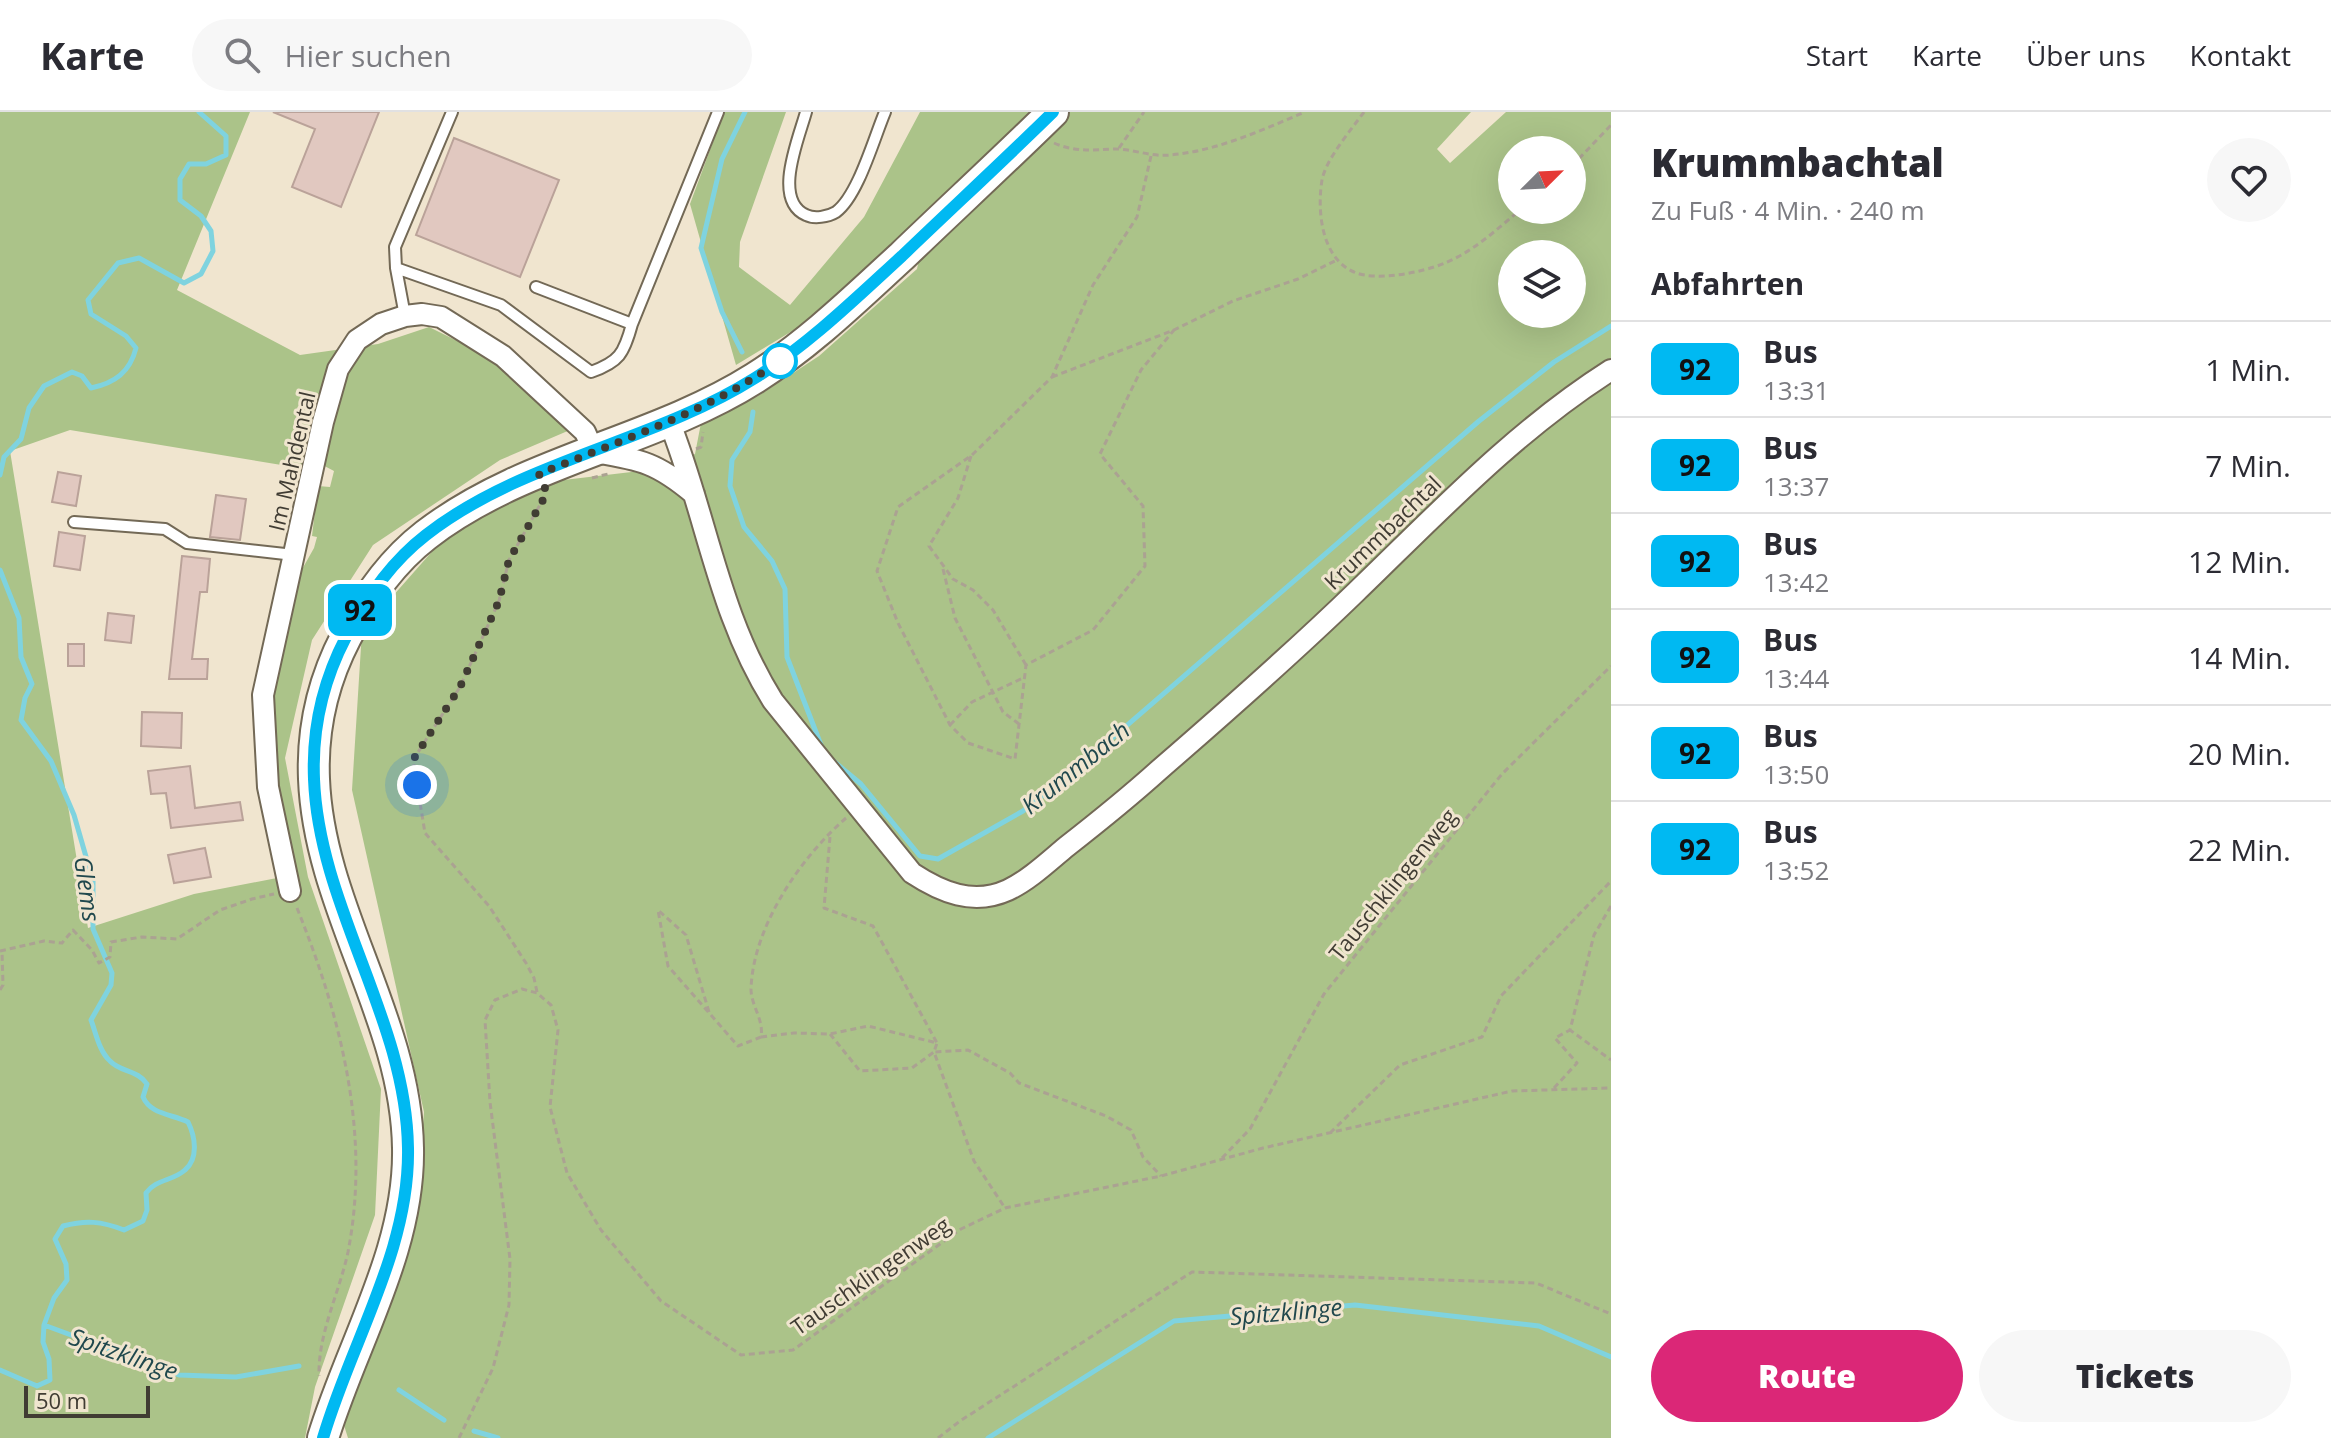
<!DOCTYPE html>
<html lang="de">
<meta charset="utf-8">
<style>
:root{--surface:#fff;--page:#f7f7f7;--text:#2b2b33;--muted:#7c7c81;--line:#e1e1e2;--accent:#db2777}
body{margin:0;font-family:"Open Sans",sans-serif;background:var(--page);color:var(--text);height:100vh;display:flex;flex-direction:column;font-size:30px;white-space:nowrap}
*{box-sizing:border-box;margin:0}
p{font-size:26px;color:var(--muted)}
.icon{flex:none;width:44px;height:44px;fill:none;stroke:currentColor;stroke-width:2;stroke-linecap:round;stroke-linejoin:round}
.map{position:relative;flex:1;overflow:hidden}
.details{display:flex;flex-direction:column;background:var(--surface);width:720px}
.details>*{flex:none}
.badge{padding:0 16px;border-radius:12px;font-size:28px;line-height:52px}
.needle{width:52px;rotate:66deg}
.fabs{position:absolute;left:1498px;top:24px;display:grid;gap:16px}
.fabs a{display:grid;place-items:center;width:88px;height:88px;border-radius:50%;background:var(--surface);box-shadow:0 8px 32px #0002;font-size:40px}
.scale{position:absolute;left:24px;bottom:20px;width:126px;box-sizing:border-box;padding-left:8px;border:4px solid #403c33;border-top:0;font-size:22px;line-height:28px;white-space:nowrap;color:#403c33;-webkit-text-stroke:6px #f0e5cf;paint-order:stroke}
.you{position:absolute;width:40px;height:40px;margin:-20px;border:6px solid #fff;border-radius:50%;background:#1a73e8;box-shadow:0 0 0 12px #1a73e833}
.map>.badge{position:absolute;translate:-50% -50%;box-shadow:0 0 0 4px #fff}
h2{padding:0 40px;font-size:30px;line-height:72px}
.round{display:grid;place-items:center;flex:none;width:84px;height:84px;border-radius:42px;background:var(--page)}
.headline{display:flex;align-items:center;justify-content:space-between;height:136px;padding:0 40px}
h1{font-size:38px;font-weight:800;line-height:60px}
.button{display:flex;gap:16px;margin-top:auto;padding:16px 40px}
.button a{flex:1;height:92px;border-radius:48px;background:var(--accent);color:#fff;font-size:32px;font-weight:800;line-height:92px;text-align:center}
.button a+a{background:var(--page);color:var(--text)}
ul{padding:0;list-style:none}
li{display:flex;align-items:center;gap:24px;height:96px;padding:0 40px;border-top:2px solid var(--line)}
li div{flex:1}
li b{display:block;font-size:30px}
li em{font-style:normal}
li .badge{min-width:88px;font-weight:700;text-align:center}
header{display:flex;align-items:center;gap:48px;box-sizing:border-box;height:112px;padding:0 40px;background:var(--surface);border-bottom:2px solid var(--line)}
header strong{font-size:38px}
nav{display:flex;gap:44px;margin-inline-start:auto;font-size:28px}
.search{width:560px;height:72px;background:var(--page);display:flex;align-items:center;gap:20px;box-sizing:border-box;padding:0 28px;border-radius:44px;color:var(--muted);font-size:30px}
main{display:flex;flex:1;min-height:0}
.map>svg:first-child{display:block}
.green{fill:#abc389;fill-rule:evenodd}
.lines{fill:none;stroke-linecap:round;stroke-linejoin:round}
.stream{stroke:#7fd3df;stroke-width:5}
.building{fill:#e1c8c0;stroke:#baa299;stroke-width:2}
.lane-casing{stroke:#736956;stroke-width:14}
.street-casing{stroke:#736956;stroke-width:24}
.secondary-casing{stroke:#736956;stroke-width:34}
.path{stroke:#aba292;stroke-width:3;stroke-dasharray:6 4;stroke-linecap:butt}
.lane{stroke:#fff;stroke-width:10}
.street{stroke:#fff;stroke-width:20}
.secondary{stroke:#fff;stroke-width:30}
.line-casing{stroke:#fff;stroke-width:18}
.line{stroke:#00b9f2;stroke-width:12}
.walk{stroke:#403c33;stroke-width:8;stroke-dasharray:0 14.4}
.stop-dot{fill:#fff;stroke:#00b9f2;stroke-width:4}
.labels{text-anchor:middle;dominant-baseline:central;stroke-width:6;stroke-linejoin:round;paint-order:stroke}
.street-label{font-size:22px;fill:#403c33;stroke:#f0e5cf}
.water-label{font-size:24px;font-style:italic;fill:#20484d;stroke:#f0e5cf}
</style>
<header>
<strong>Karte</strong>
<div class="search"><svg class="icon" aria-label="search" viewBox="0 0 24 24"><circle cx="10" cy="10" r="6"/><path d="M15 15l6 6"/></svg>Hier suchen</div>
<nav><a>Start</a><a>Karte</a><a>Über uns</a><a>Kontakt</a></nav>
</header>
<main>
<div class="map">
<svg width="1611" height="1326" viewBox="0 0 1611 1326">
<rect width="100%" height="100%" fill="#f0e5cf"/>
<path class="green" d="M 0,0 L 250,0 L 177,178 L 300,243 L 378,232 L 429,215 L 502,251 L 570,318 L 500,348 L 373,433 L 312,528 L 285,646 L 308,765 L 381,977 L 375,1103 L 315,1275 L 305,1326 L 0,1326 ZM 70,318 L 312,358 L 315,349 L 334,359 L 330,375 L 318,374 L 312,424 L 317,425 L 314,436 L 282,493 L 261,568 L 256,651 L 277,766 L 194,782 L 88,816 L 10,339 Z
M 724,0 L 786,0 L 740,130 L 739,155 L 790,193 L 864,105 L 920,0 L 1471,0 L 1437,37 L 1450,51 L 1506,0 L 1611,0 L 1611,1326 L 348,1326 L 342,1307 L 402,1157 L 418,1078 L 424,1000 L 352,678 L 362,519 L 451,418 L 555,369 L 657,357 L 695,342 L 701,311 L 758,284 L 819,244 L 917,157 L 928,104 L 817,204 L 736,253 L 690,92 ZM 1512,38 L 1572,38 L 1572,98 L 1512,98 ZM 1512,142 L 1572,142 L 1572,202 L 1512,202 Z"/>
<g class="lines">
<path class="stream" d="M 742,240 L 722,200 L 701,136 L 722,47 L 745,0
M 753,300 L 750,320 L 732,348 L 730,374 L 744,415 L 772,449 L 785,477 L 787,545 L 821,633
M 0,363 L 4,345 L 21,327 L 29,296 L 44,274 L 72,260 L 82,264 L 91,276 C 115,271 130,260 136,236 L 126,224 L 91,202 L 88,188 L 118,151 L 139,146 L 184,171 L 201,162 L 213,139 L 211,119 L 201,104 L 180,88 L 180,67 L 189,52 L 206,52 L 226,43 L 226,24 L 199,0
M 0,458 L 19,506 L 21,545 L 32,572 L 25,586 L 21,608 L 51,649 L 74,703 L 93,769 L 93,817 L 112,861 L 111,873 L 91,908 C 96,921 99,939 110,949 C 120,960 138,958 147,972 L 143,985 C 151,1003 172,1002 188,1010 C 195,1024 199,1046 185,1058 C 173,1069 156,1067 146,1081 L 147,1098 L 143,1109 L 124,1118 C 101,1109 86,1108 63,1114 L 55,1127 L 66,1152 L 67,1168 L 54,1186 L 44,1213 L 43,1230 L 49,1247 L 50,1268 L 37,1274 L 0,1258
M 831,647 L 861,672 L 920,744 L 938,747 L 1023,699 L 1073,660 L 1479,309 L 1554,250 L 1611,214
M 44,1213 L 179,1263 L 236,1265 L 299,1254
M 399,1278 L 444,1308
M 474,1319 L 498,1326
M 988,1326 L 1174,1209 L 1355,1193 L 1539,1214 L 1611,1245"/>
</g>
<path class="building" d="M 273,0 L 379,0 L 341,95 L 292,75 L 315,17 Z
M 454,26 L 559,68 L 520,165 L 416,123 Z
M 58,360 L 81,364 L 76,394 L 52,390 Z
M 216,383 L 246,387 L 240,428 L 210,425 Z
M 59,420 L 85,424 L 80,458 L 54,454 Z
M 182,444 L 210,447 L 207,480 L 200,480 L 192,547 L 208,547 L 207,567 L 169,567 Z
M 108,501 L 134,504 L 131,531 L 105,528 Z
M 68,532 L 84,532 L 84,554 L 68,554 Z
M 142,600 L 182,601 L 181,636 L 141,634 Z
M 190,654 L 195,696 L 240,690 L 243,708 L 171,716 L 166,681 L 151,682 L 148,659 Z
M 205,736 L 211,765 L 174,771 L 168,743 Z"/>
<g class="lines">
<defs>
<path id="lane" d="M 806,0 C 799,26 772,88 806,103 C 814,107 828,105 836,100 C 858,84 874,26 885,0
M 396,156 L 395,135 L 452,0
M 405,204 L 396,156 L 501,193 L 591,260 C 619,250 624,242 632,212 L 536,175
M 632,212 L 718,0
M 74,410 L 165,417 L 187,431 L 294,443"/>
<path id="street" d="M 669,309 C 707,404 718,502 773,589 L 912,761 C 941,780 973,794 1008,778 C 1029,768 1048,750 1066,735 C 1098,710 1129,685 1159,658 C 1226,600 1293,541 1356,480 C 1438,401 1515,319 1611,258
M 290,779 L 268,675 L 263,583 L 323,310 L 338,257 L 357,228 L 381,212 L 405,204 L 422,202 L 441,205 L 503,244 L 585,320 L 594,340 C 641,348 656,350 694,382"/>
<path id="secondary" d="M 323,1326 C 352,1231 410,1138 408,1036 C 406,906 319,796 314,667 C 312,618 323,569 346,525 C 366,486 391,450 426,423 C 523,348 652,331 755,266 C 809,232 855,187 902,144 C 952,96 1003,49 1053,0"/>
</defs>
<use href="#lane" class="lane-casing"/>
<use href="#street" class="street-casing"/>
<use href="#secondary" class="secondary-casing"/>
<path class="path" d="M 1364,0 C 1351,18 1326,47 1322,68 C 1317,98 1321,146 1354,160 C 1376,170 1424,160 1445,151 C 1474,139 1496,118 1520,98
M 1054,31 C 1074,40 1093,38 1115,37 C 1133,37 1151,45 1170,43 C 1217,39 1262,18 1305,0
M 1119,36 L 1144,0
M 1151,44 L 1137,105 L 1093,173 L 1052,265 L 972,343 L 898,395 L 877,459 L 898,511 L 950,613 L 968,631 L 1015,647 L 1026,553 L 1093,518 L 1145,454 L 1143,394 L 1100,342 L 1141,258 L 1174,218
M 1572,54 L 1611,13
M 1052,265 L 1174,218 L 1233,189 L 1298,167 L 1337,148
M 696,337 L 701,335 L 703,320
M 971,344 L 958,386 L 929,434 L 953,467 L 973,478 L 993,498 L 1026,553
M 592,366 L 608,362
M 943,457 L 955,506 L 1003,600 L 1019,612
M 950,613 L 972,590 L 1023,566
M 846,706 C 800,746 753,815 751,877 C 751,894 764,907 761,925 L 794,921 L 830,922 L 868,914 L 937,931 L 934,940 L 968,938 L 1010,961 L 1019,971 L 1106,1004 L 1131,1018 L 1143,1045 L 1161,1064
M 830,725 L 824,796 L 873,814 L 937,931
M 1611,794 L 1594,823 L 1570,918 L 1611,948
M 297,796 C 341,905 371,1022 348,1140 C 339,1182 318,1221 319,1264
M 0,839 L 44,829 L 62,831 L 73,818 L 92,838 L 99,851 L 110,845 L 111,830 L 142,825 L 177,827 L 220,798 L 252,787 L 274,782
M 0,878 L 3,873 L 2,839
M 537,880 L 534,866 L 526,851 L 489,794 L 425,721 L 413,648 L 460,575 L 499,489 L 509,448 L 545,384
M 709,900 L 686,823 L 658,798 L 668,854 L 738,934 L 761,925
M 830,922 L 860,959 L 912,956 L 934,940 L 974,1049 L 1005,1096
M 1554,976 L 1577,951 L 1555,926 L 1570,918
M 1330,1021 L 1400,953 L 1482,925 L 1501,884 L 1611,769
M 1222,1046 L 1250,1017 L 1324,882 L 1502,662 L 1611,554
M 459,1326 L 493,1256 L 509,1193 L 510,1147 L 490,990 L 485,908 L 495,888 L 522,877 L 537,881 L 551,893 L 558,918 L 550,995 L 567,1061 L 601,1118 L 661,1189 L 741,1243 L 793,1238 L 961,1117 L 1005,1096 L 1161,1064 L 1263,1036 L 1512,979 L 1611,976
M 938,1326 L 960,1309 L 1192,1160 L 1536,1171 L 1611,1202"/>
<use href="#lane" class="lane"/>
<use href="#street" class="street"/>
<use href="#secondary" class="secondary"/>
</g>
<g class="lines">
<defs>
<path id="line" d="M 323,1326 C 351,1230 410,1138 408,1036 C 406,906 319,796 314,667 C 312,618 323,569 346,525 C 366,486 391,450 426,423 C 522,348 652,331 755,266 C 809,232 855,187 902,144 C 952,96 1003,49 1053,0"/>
</defs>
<use href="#line" class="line-casing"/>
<use href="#line" class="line"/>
<path class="walk" d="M 417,673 L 413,648 L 460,575 L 499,489 L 509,448 L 547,381 L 539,362 C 621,328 707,300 780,249"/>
</g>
<circle class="stop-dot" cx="780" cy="249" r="16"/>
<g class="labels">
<g class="street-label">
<text transform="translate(291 349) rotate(-77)">Im Mahdental</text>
<text transform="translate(1382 420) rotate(-44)">Krummbachtal</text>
<text transform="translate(1392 772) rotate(-51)">Tauschklingenweg</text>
<text transform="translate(870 1163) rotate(-35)">Tauschklingenweg</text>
</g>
<g class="water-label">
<text transform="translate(1075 655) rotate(-39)">Krummbach</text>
<text transform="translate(88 777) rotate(82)">Glems</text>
<text transform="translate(1286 1199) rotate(-5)">Spitzklinge</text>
<text transform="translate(124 1241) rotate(19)">Spitzklinge</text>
</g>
</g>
</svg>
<div class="fabs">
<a><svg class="needle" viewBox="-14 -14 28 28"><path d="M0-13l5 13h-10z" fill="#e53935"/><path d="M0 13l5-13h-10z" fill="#7c7c81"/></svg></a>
<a><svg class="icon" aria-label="layers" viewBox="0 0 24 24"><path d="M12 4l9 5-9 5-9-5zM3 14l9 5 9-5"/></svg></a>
</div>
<div class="scale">50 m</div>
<div class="you" style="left:417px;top:673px"></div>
<b class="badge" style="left:360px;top:498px;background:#00b9f2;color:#111">92</b>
</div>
<section class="details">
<div class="headline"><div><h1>Krummbachtal</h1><p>Zu Fuß · 4 Min. · 240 m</p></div><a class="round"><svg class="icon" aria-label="heart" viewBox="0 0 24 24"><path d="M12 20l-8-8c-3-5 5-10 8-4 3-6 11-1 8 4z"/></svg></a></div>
<h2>Abfahrten</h2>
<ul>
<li><span class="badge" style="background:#00b9f2;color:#111">92</span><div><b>Bus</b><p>13:31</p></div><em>1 Min.</em></li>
<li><span class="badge" style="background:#00b9f2;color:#111">92</span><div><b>Bus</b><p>13:37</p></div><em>7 Min.</em></li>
<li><span class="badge" style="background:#00b9f2;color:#111">92</span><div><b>Bus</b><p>13:42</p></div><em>12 Min.</em></li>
<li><span class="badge" style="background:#00b9f2;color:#111">92</span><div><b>Bus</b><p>13:44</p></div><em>14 Min.</em></li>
<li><span class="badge" style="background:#00b9f2;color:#111">92</span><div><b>Bus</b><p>13:50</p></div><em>20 Min.</em></li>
<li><span class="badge" style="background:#00b9f2;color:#111">92</span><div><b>Bus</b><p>13:52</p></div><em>22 Min.</em></li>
</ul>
<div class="button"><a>Route</a><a>Tickets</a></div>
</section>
</main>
